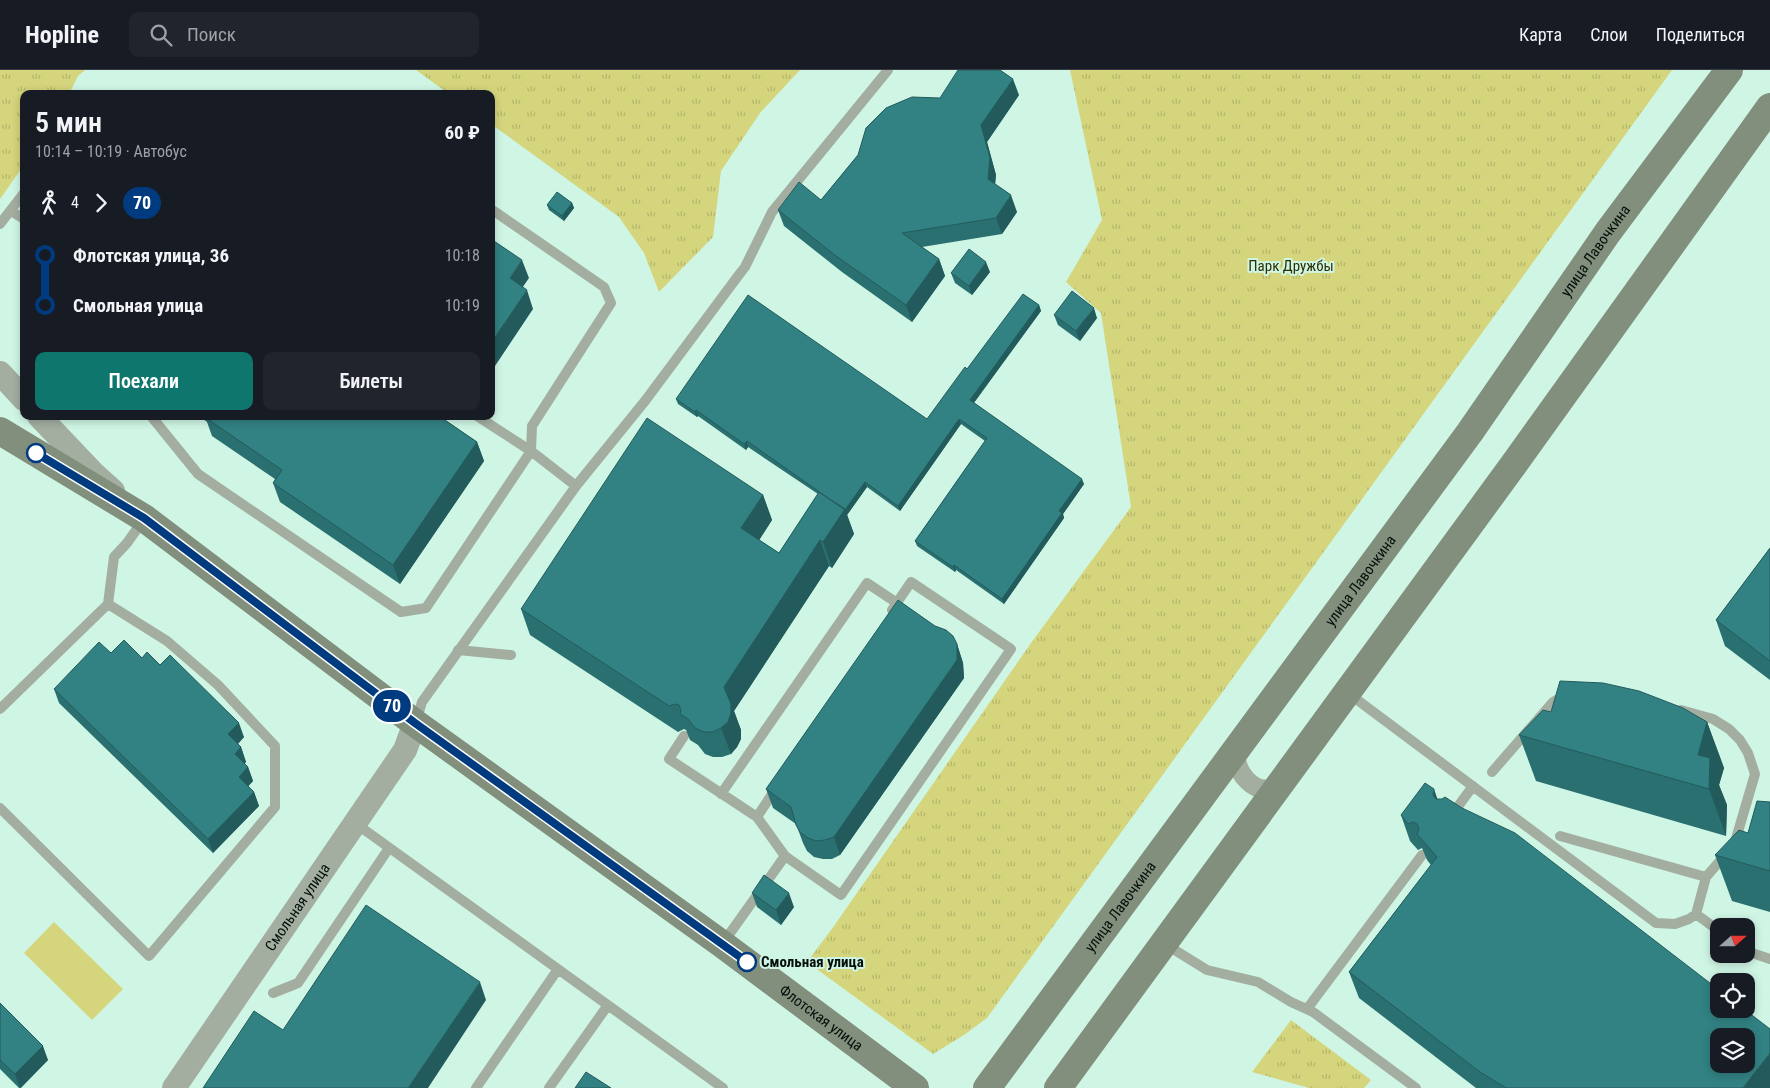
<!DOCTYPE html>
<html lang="ru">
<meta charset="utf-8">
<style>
:root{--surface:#171b24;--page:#20242c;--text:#f1f3f6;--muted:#9ea1a6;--line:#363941;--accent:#0f766e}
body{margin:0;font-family:"Roboto Condensed",sans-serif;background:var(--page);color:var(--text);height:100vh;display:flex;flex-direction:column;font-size:19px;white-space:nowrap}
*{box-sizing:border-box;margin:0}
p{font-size:16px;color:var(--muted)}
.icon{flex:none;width:28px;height:28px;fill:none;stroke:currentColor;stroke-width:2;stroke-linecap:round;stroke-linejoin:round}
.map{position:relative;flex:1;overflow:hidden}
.drawer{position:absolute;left:20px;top:20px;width:475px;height:330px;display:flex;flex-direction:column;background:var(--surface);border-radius:10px;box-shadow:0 2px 8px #0003}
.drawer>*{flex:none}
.badge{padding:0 10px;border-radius:16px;font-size:18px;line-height:32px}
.needle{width:32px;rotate:69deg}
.controls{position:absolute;left:1710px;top:848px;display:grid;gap:10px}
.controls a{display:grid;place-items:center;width:45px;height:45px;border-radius:10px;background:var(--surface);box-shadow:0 2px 8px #0003;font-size:25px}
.map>.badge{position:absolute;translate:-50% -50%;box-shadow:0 0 0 2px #fff}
.legs{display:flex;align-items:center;gap:8px;height:55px;padding:0 15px;font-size:16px}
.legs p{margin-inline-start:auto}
.overview{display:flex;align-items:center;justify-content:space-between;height:85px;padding:0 15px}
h1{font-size:28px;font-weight:600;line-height:38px}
.cta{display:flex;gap:10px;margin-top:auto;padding:10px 15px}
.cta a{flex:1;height:58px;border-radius:10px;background:var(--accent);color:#fff;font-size:20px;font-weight:600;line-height:58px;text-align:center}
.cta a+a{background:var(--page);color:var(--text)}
ul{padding:0 15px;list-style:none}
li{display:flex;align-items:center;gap:18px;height:50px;font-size:19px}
li i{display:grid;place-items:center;width:8px;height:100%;margin:0 6px;background:currentColor}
li i::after{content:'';width:12px;height:12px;margin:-6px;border:4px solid;border-radius:50%;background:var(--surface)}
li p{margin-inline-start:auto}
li:first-child i{background:linear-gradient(#0000 50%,currentColor 0)}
li:last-child i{background:linear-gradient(currentColor 50%,#0000 0)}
header{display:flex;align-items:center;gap:30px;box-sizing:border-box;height:70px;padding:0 25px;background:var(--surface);border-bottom:1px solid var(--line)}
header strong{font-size:24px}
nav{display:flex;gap:28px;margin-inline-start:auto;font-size:18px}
.search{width:350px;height:45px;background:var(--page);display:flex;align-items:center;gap:12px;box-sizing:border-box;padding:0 18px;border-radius:10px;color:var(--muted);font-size:19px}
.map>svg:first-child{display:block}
.grass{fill:#d5d57d}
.park{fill:url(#park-tufts)}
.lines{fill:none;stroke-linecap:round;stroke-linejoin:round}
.service{stroke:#a3ada0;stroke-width:10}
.minor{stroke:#a3ada0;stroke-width:19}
.tertiary{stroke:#a3ada0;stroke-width:24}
.secondary{stroke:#818f7c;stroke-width:28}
.wall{fill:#2b7071}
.shaded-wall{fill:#235b5c}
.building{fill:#328283;stroke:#235b5c;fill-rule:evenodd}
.line-1-casing{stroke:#fff;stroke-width:11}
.line-1{stroke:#003b80;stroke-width:8}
.stop-1-dot{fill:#fff;stroke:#003b80;stroke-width:2.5}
.labels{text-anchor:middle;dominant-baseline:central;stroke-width:4;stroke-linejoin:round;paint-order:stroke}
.street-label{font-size:15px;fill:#030f0a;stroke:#cff6e5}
.park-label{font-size:15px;fill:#2f2e00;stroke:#cff6e5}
.stop-label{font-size:15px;font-weight:bold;fill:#030f0a;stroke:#cff6e5;text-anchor:start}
</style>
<header>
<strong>Hopline</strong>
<div class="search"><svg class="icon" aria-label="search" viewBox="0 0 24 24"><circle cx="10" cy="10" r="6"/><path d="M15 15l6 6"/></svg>Поиск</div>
<nav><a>Карта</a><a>Слои</a><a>Поделиться</a></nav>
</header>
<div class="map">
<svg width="1770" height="1018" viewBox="0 0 1770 1018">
<defs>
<pattern id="park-tufts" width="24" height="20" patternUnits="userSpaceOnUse" patternTransform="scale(1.25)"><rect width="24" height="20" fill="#d5d57d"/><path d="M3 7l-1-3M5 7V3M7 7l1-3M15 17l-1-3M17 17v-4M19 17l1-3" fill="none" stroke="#b5b66b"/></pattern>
</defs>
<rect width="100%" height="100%" fill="#cff6e5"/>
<path class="grass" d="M 54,852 L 123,919 L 92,950 L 24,883 Z"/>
<path class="park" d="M 0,0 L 85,0 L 78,6 L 69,24 L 24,24 L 24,95 L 0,129 Z
M 416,0 L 800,0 L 760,43 L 721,101 L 713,167 L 659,222 L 644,183 L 619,147 L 491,54 L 491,24 L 449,24 Z
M 1070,0 L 1672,0 L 987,948 L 964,965 L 933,984 L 807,892 L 834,856 L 1031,573 L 1131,437 L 1101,243 L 1066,212 L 1102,150 Z
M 1291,950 L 1371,1010 L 1364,1018 L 1309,1018 L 1252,1002 Z"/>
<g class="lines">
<path class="service" d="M 11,141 L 24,149
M 0,154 L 24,123
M 151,346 L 198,404 L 401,542 L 426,538 L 531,381 L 532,356 L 611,233 L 604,217 L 491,139
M 477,346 L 531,381 L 576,416
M 458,580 L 511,585
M 1348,623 L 1656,853 L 1675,854 L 1689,849 L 1696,844 L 1706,807 L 1726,784
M 0,639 L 108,534 L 114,487 L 127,473 L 144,449
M 1681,640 L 1713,649 L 1729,659 L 1740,670 L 1748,683 L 1755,704 L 1735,772
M 416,652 L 422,632 L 576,416 L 645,331 L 738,206 L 745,197 L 772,142 L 888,0
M 684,666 L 669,689 L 757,747
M 1492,702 L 1553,632 L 1565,625
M 776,718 L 757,747 L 785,786
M 721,724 L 867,513 L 897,533
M 0,738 L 149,886 L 275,737 L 275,676 L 218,615 L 167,571 L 108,534
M 1451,746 L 1473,716
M 355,753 L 723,1018
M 1560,766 L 1706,807
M 1696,844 L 1719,861
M 723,873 L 785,786 L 841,825 L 1011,579 L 911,512 L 892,540
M 1165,874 L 1207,900 L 1258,912 L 1291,932 L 1313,942 L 1416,1018
M 1746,881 L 1770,889
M 273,923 L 298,913 L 389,778
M 1307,939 L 1422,785
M 476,1018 L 558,899
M 549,1018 L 608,935"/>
<path class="minor" d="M 1239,676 C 1238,681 1236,687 1237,692 C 1240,705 1252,720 1267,719 C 1273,718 1278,713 1284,709"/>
<g class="tertiary">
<path d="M 0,303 L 24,329"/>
<path d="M 39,346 L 94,404 L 113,421"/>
<path id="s1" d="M 174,1018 L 405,680 L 415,653"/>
</g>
<g class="secondary">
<path id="s2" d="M 0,361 L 144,448 L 415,653 L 722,874 L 915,1018"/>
<path id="s3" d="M 987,1018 L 1470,362 L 1608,162 L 1729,0"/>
<path d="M 1058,1018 L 1514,394 L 1770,37"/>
</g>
</g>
<path class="wall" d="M 1019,25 L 987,72 L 996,105 L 995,114 L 1017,142 L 1002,164 L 922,177 L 939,189 L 945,206 L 912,252 L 842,202 L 784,156 L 778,140 L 821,130 L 858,85 L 940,28 Z
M 572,133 L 574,138 L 564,151 L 549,140 L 547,135 Z
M 990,202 L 972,225 L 955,213 L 951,203 Z
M 1039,235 L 1041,241 L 974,333 L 1084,414 L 1063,444 L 1064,448 L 1004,534 L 956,500 L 955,502 L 917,476 L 915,471 L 985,371 L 961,354 L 900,441 L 867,417 L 847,445 L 854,464 L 832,498 L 829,496 L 734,641 L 741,660 L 741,669 L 737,677 L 731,684 L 722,687 L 713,687 L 705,684 L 698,675 L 690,670 L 686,660 L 684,659 L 678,662 L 530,565 L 521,539 L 763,425 L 772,450 L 759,470 L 779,483 L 818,424 L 748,377 L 746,380 L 698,346 L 697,347 L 678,334 L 676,329 L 927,349 L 967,299 Z
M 1054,245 L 1097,248 L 1080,271 L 1058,255 Z
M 199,346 L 439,346 L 477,372 L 484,391 L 400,514 L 280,432 L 273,413 L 275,409 L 212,366 L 207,352 Z
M 1770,478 L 1770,610 L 1725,576 L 1716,550 Z
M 935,556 L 957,574 L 963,593 L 964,608 L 840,785 L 832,789 L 823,789 L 814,787 L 807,781 L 803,773 L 796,754 L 773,738 L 766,719 Z
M 111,583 L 142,588 L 160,595 L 244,667 L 238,674 L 241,677 L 246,692 L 244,694 L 248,697 L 253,711 L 248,716 L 254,722 L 259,736 L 213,783 L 59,633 L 54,619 Z
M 1551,642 L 1707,652 L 1724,698 L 1719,715 L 1727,735 L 1726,766 L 1536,711 L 1519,665 Z
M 1438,729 L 1770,1018 L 1476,1018 L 1359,928 L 1349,902 L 1431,795 L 1427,790 L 1422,778 L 1418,780 L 1410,771 L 1401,745 Z
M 1770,732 L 1770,842 L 1732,831 L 1715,785 L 1748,763 Z
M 752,823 L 794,837 L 781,855 L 757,837 Z
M 0,933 L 48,990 L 21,1018 L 19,1018 L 0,999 Z"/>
<path class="shaded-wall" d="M 1013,9 L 1019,25 L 987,72 L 996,105 L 994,125 L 988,109 L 981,55 Z
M 1011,125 L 1017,142 L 1002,164 L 996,148 Z
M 572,133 L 574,138 L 564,151 L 562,146 Z
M 939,189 L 945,206 L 912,252 L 906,235 Z
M 522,190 L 529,208 L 516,227 L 510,208 Z
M 986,192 L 990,202 L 972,225 L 969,216 Z
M 527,220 L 533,239 L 491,302 L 491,273 Z
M 1039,235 L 1041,241 L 972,335 L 970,330 Z
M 1094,238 L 1097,248 L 1080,271 L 1076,261 Z
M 696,340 L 698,346 L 697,347 L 695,342 Z
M 959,349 L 961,354 L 900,441 L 898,436 Z
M 747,371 L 748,377 L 746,380 L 744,374 Z
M 477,372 L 484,391 L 400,514 L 393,495 Z
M 1082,409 L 1084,414 L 1063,444 L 1064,448 L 1004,534 L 1002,529 L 1059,441 Z
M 865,412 L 867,417 L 847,445 L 845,440 Z
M 763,425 L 772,450 L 751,483 L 741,458 Z
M 845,439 L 854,464 L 832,498 L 823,472 Z
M 820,470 L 829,496 L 734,641 L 741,660 L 741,669 L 737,677 L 731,684 L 721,658 L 724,617 Z
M 954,495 L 956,500 L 955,502 L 953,497 Z
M 957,574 L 963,593 L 964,608 L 840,785 L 834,767 Z
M 1707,652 L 1724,698 L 1719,715 L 1727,735 L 1726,766 L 1709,719 L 1698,685 Z
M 239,653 L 244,667 L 233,679 L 228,664 Z
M 241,677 L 246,692 L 240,698 L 235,684 Z
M 248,697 L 253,711 L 244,721 L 239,707 Z
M 1434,719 L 1443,745 L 1433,725 Z
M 254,722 L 259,736 L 213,783 L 208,769 Z
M 789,823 L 794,837 L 781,855 L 776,840 Z
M 480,912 L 486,930 L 428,1018 L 408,1018 Z
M 43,976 L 48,990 L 20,1018 L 15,1004 Z
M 1770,983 L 1770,1018 L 1743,1018 Z"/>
<path class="building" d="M 958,0 L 1000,0 L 1013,9 L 981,55 L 990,88 L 988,109 L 1011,125 L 996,148 L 902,163 L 939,189 L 906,235 L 836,186 L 778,140 L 799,112 L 821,130 L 858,85 L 866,58 L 886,38 L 912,27 L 940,28 Z
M 272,21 L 276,24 L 269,24 Z
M 557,122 L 572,133 L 562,146 L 547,135 Z
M 491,169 L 522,190 L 510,208 L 527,220 L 491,273 Z
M 969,179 L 986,192 L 969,216 L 951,203 Z
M 1072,221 L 1094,238 L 1076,261 L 1054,245 Z
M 1023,224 L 1039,235 L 970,330 L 1082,409 L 1059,441 L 1062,443 L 1002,529 L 954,495 L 953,497 L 915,471 L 987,368 L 959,349 L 898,436 L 865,412 L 845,440 L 747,371 L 744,374 L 696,340 L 695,342 L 676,329 L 748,225 L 927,349 L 965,297 L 967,299 Z
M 206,346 L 439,346 L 477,372 L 393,495 L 273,413 L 282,400 L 206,348 Z
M 647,348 L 763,425 L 741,458 L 779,483 L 819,422 L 845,439 L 823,472 L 820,470 L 724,617 L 731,634 L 731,643 L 728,652 L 721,658 L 713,662 L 704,662 L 695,658 L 688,649 L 680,644 L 681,640 L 679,635 L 675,634 L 669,636 L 521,539 Z
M 1770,478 L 1770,591 L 1716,550 Z
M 898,530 L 935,556 L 946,560 L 953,566 L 957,574 L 957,590 L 834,767 L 825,770 L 816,771 L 808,768 L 800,762 L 796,755 L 791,737 L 766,719 Z
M 124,570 L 142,588 L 147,582 L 160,595 L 170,585 L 239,653 L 228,664 L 241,677 L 235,684 L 248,697 L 239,707 L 254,722 L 208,769 L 54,619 L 99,572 L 111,583 Z
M 1560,611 L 1603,613 L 1639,621 L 1683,638 L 1707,652 L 1698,685 L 1710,688 L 1709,719 L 1519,665 L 1543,640 L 1551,642 Z
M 1425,713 L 1434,719 L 1433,725 L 1436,729 L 1442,729 L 1445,727 L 1462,738 L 1515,763 L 1719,920 L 1719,939 L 1744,939 L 1770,959 L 1770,983 L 1743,1018 L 1506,1018 L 1480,1002 L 1349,902 L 1437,787 L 1417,764 L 1419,759 L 1417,754 L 1413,752 L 1408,754 L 1401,745 ZM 1719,966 L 1746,966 L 1746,994 L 1719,994 Z
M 1757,731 L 1770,732 L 1770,801 L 1715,785 L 1739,760 L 1748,763 Z
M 764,805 L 789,823 L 776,840 L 752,823 Z
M 366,835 L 480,912 L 408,1018 L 203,1018 L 254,941 L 283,960 Z
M 0,933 L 43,976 L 15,1004 L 0,990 Z
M 586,1002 L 611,1018 L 575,1018 Z"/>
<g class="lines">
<defs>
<path id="line-1" d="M 36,383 L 144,448 L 415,653 L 747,892"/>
</defs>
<use href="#line-1" class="line-1-casing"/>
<use href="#line-1" class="line-1"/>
</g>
<g class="stop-1-dot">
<circle cx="36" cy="383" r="9"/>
<circle cx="747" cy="892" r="9"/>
</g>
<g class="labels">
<g class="street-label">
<text stroke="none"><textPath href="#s3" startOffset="1035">улица Лавочкина</textPath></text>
<text stroke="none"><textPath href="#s3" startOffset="630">улица Лавочкина</textPath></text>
<text stroke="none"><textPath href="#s1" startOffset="219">Смольная улица</textPath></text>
<text stroke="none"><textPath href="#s3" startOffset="225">улица Лавочкина</textPath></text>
<text stroke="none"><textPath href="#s2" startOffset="1010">Флотская улица</textPath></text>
</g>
<g class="park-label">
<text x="1291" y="196">Парк Дружбы</text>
</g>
<g class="stop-label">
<text x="761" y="892">Смольная улица</text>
</g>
</g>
</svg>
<div class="controls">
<a><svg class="needle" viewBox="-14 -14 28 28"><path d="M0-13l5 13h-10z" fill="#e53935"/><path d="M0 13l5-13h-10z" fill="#9ea1a6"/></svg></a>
<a><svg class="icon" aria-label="locate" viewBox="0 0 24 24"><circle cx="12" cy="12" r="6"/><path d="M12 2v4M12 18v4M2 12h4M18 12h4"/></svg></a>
<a><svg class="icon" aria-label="layers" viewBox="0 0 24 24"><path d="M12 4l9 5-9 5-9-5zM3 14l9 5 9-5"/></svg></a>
</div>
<b class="badge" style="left:392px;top:636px;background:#003b80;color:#fff">70</b>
<section class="drawer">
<div class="overview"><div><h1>5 мин</h1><p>10:14 – 10:19 · Автобус</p></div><b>60 ₽</b></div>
<div class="legs"><svg class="icon" aria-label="walk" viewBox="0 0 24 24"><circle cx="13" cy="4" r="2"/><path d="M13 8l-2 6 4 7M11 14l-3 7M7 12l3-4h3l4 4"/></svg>4<svg class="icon" aria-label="forward" viewBox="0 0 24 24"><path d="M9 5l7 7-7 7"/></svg><b class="badge" style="background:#003b80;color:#fff">70</b></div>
<ul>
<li><i style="color:#003b80"></i><b>Флотская улица, 36</b><p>10:18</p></li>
<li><i style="color:#003b80"></i><b>Смольная улица</b><p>10:19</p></li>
</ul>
<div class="cta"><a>Поехали</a><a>Билеты</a></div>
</section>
</div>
